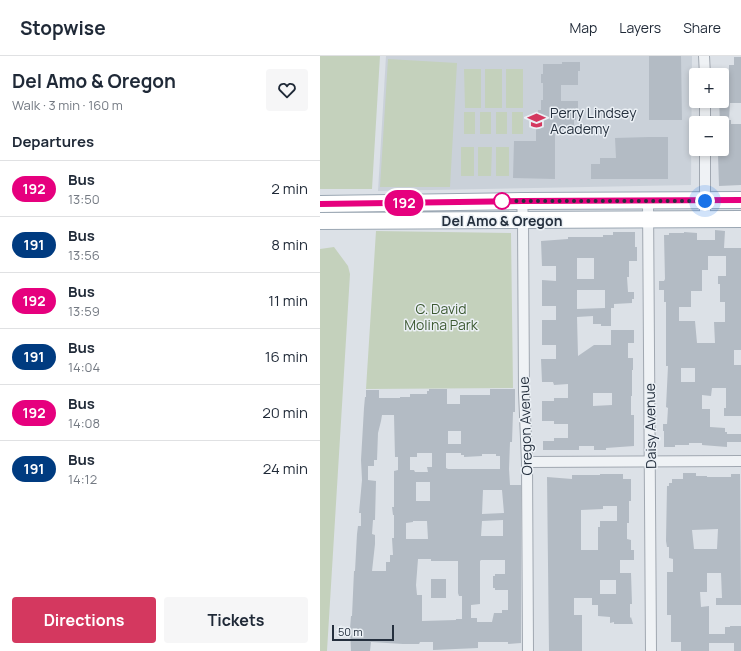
<!DOCTYPE html>
<meta charset="utf-8">
<style>
:root{--surface:#fff;--page:#f6f6f7;--text:#1f2937;--muted:#747a83;--line:#e0e1e3;--accent:#d4385f}
body{margin:0;font-family:Manrope,sans-serif;background:var(--page);color:var(--text);height:100vh;display:flex;flex-direction:column;font-size:15px;white-space:nowrap}
*{box-sizing:border-box;margin:0}
p{font-size:13px;color:var(--muted)}
.icon{flex:none;width:22px;height:22px;fill:none;stroke:currentColor;stroke-width:2;stroke-linecap:round;stroke-linejoin:round}
.map{position:relative;flex:1;overflow:hidden}
.panel{display:flex;flex-direction:column;background:var(--surface);width:320px}
.panel>*{flex:none}
.badge{padding:0 8px;border-radius:13px;font-size:14px;line-height:26px}
.tools{position:absolute;left:369px;top:12px;display:grid;gap:8px}
.tools a{display:grid;place-items:center;width:40px;height:40px;border-radius:4px;background:var(--surface);box-shadow:0 2px 6px #0003;font-size:20px}
.scale{position:absolute;left:12px;bottom:10px;width:62px;box-sizing:border-box;padding-left:4px;border:2px solid #25303e;border-top:0;font-size:11px;line-height:14px;white-space:nowrap;color:#25303e;-webkit-text-stroke:3px #ebf0f5;paint-order:stroke}
.you{position:absolute;width:20px;height:20px;margin:-10px;border:3px solid #fff;border-radius:50%;background:#1a73e8;box-shadow:0 0 0 6px #1a73e833}
.map>.badge{position:absolute;translate:-50% -50%;box-shadow:0 0 0 2px #fff}
h2{padding:0 12px;font-size:15px;line-height:36px}
.round{display:grid;place-items:center;flex:none;width:42px;height:42px;border-radius:4px;background:var(--page)}
.summary{display:flex;align-items:center;justify-content:space-between;height:68px;padding:0 12px}
h1{font-size:19px;font-weight:700;line-height:30px}
.button{display:flex;gap:8px;margin-top:auto;padding:8px 12px}
.button a{flex:1;height:46px;border-radius:4px;background:var(--accent);color:#fff;font-size:16px;font-weight:700;line-height:46px;text-align:center}
.button a+a{background:var(--page);color:var(--text)}
ul{padding:0;list-style:none}
li{display:flex;align-items:center;gap:12px;height:56px;padding:0 12px;border-top:1px solid var(--line)}
li div{flex:1}
li b{display:block;font-size:15px}
li em{font-style:normal}
li .badge{min-width:44px;font-weight:700;text-align:center}
header{display:flex;align-items:center;gap:24px;box-sizing:border-box;height:56px;padding:0 20px;background:var(--surface);border-bottom:1px solid var(--line)}
header strong{font-size:19px}
nav{display:flex;gap:22px;margin-inline-start:auto;font-size:14px}
main{display:flex;flex:1;min-height:0}
.map>svg:first-child{display:block}
.built{fill:#cad1d9}
.green{fill:#c4d1bc}
.building{fill:#b3bbc4;fill-rule:evenodd}
.lines{fill:none;stroke-linecap:round;stroke-linejoin:round}
.street-casing{stroke:#a1a8b1;stroke-width:12}
.primary-casing{stroke:#9ba7b3;stroke-width:18}
.street{stroke:#eff2f5;stroke-width:10}
.primary{stroke:#fff;stroke-width:16}
.line-casing{stroke:#fff;stroke-width:9}
.line{stroke:#e6007e;stroke-width:6}
.walk{stroke:#25303e;stroke-width:4;stroke-dasharray:0 7.2}
.stop-dot{fill:#fff;stroke:#e6007e;stroke-width:2}
.labels{text-anchor:middle;dominant-baseline:central;stroke-width:3;stroke-linejoin:round;paint-order:stroke}
.poi-label{font-size:14px;fill:#25303e;stroke:#ebf0f5;text-anchor:start}
.stop-label{font-size:14px;font-weight:bold;fill:#25303e;stroke:#ebf0f5}
.park-label{font-size:14px;fill:#3d5a32;stroke:#ebf0f5}
.street-label{font-size:14px;fill:#25303e;stroke:#ebf0f5}
</style>
<header>
<strong>Stopwise</strong>
<nav><a>Map</a><a>Layers</a><a>Share</a></nav>
</header>
<main>
<section class="panel">
<div class="summary"><div><h1>Del Amo &amp; Oregon</h1><p>Walk · 3 min · 160 m</p></div><a class="round"><svg class="icon" aria-label="heart" viewBox="0 0 24 24"><path d="M12 20l-8-8c-3-5 5-10 8-4 3-6 11-1 8 4z"/></svg></a></div>
<h2>Departures</h2>
<ul>
<li><span class="badge" style="background:#e6007e;color:#fff">192</span><div><b>Bus</b><p>13:50</p></div><em>2 min</em></li>
<li><span class="badge" style="background:#003b80;color:#fff">191</span><div><b>Bus</b><p>13:56</p></div><em>8 min</em></li>
<li><span class="badge" style="background:#e6007e;color:#fff">192</span><div><b>Bus</b><p>13:59</p></div><em>11 min</em></li>
<li><span class="badge" style="background:#003b80;color:#fff">191</span><div><b>Bus</b><p>14:04</p></div><em>16 min</em></li>
<li><span class="badge" style="background:#e6007e;color:#fff">192</span><div><b>Bus</b><p>14:08</p></div><em>20 min</em></li>
<li><span class="badge" style="background:#003b80;color:#fff">191</span><div><b>Bus</b><p>14:12</p></div><em>24 min</em></li>
</ul>
<div class="button"><a>Directions</a><a>Tickets</a></div>
</section>
<div class="map">
<svg width="421" height="595" viewBox="0 0 421 595">
<rect width="100%" height="100%" fill="#dce1e7"/>
<path class="built" d="M 66,0 L 372,0 L 371,129 L 58,135 Z"/>
<path class="green" d="M 0,0 L 60,0 L 52,133 L 0,133 Z
M 68,3 L 137,7 L 130,131 L 60,131 Z
M 144,13 L 161,13 L 161,52 L 145,52 Z
M 165,13 L 182,13 L 182,52 L 165,52 Z
M 186,13 L 203,13 L 203,52 L 186,52 Z
M 144,56 L 155,56 L 155,78 L 144,78 Z
M 160,56 L 171,56 L 171,78 L 160,78 Z
M 176,56 L 187,56 L 187,78 L 176,78 Z
M 192,56 L 203,56 L 203,78 L 192,78 Z
M 141,91 L 154,91 L 154,120 L 141,120 Z
M 158,91 L 172,91 L 171,120 L 158,120 Z
M 176,91 L 189,91 L 189,120 L 176,120 Z
M 56,175 L 191,177 L 193,332 L 46,333 Z
M 14,191 L 28,210 L 30,218 L 7,595 L 0,595 L 0,193 Z"/>
<path class="building" d="M 329,0 L 361,0 L 362,64 L 329,64 Z
M 414,1 L 421,1 L 421,47 L 410,47 L 409,64 L 411,64 L 411,68 L 421,68 L 421,129 L 399,130 L 398,98 L 402,98 L 402,67 L 400,67 L 399,45 L 402,45 L 402,19 L 409,19 L 409,9 L 414,9 Z
M 242,6 L 260,6 L 260,15 L 258,15 L 258,29 L 241,29 L 241,45 L 258,45 L 258,54 L 256,54 L 256,64 L 254,64 L 254,74 L 235,73 L 235,123 L 193,122 L 194,85 L 216,85 L 216,64 L 218,64 L 218,54 L 221,54 L 221,44 L 223,44 L 223,27 L 221,27 L 221,18 L 223,18 L 223,8 L 242,8 Z
M 329,81 L 348,81 L 348,123 L 271,123 L 271,108 L 280,108 L 280,102 L 296,102 L 295,82 Z
M 395,174 L 405,175 L 404,192 L 421,192 L 421,294 L 414,294 L 414,309 L 421,309 L 421,360 L 404,360 L 404,352 L 406,352 L 406,332 L 392,332 L 391,340 L 382,339 L 382,353 L 390,353 L 390,371 L 405,372 L 405,376 L 407,376 L 407,378 L 421,378 L 421,386 L 407,386 L 407,391 L 382,389 L 382,387 L 369,387 L 369,389 L 355,389 L 355,391 L 344,391 L 344,375 L 343,375 L 343,368 L 347,368 L 348,352 L 346,351 L 348,310 L 346,310 L 346,246 L 344,246 L 344,234 L 339,234 L 339,225 L 344,225 L 345,223 L 344,179 L 349,179 L 349,177 L 364,177 L 364,176 L 377,177 L 377,184 L 395,184 ZM 388,200 L 406,200 L 406,220 L 398,220 L 398,228 L 400,228 L 400,246 L 405,246 L 405,266 L 394,266 L 395,287 L 377,287 L 375,265 L 359,265 L 359,251 L 371,251 L 371,235 L 382,235 L 382,214 L 388,214 ZM 361,312 L 375,312 L 375,326 L 361,326 Z
M 293,176 L 315,176 L 315,191 L 317,191 L 317,205 L 309,205 L 309,221 L 307,221 L 308,236 L 314,236 L 314,243 L 312,243 L 312,247 L 294,248 L 294,252 L 291,252 L 291,270 L 281,270 L 281,268 L 273,268 L 273,260 L 257,261 L 258,300 L 274,289 L 291,289 L 291,274 L 314,274 L 314,287 L 308,287 L 308,302 L 313,302 L 313,314 L 312,314 L 312,340 L 311,340 L 311,359 L 314,359 L 314,390 L 286,392 L 286,394 L 274,394 L 274,390 L 259,390 L 259,394 L 223,394 L 223,385 L 234,385 L 234,382 L 248,382 L 248,368 L 234,368 L 234,365 L 222,365 L 222,345 L 234,345 L 234,342 L 248,342 L 248,328 L 234,329 L 233,326 L 222,326 L 221,303 L 236,303 L 236,289 L 222,289 L 222,264 L 236,264 L 236,250 L 222,250 L 222,224 L 236,225 L 236,210 L 222,210 L 221,185 L 248,183 L 248,181 L 283,181 L 283,179 L 293,179 ZM 257,202 L 274,202 L 274,223 L 257,223 ZM 257,234 L 285,234 L 285,252 L 257,253 ZM 273,337 L 292,337 L 292,349 L 273,350 Z
M 109,333 L 127,333 L 127,348 L 140,348 L 140,339 L 170,339 L 170,333 L 195,333 L 195,356 L 193,356 L 192,386 L 190,386 L 189,413 L 190,429 L 201,429 L 201,587 L 188,588 L 188,586 L 158,586 L 158,592 L 113,594 L 113,586 L 100,586 L 99,588 L 83,588 L 51,586 L 50,595 L 31,595 L 30,573 L 31,560 L 32,560 L 34,515 L 35,515 L 37,478 L 38,470 L 41,470 L 41,457 L 39,457 L 42,424 L 41,404 L 44,352 L 45,341 L 46,341 L 46,334 L 59,334 L 59,342 L 80,342 L 80,341 L 90,341 L 90,338 L 107,338 L 107,335 L 109,335 ZM 62,359 L 74,359 L 75,401 L 78,401 L 78,414 L 74,415 L 74,451 L 72,451 L 73,459 L 74,459 L 74,482 L 72,482 L 73,499 L 70,499 L 70,506 L 66,506 L 66,515 L 52,515 L 55,488 L 55,479 L 52,478 L 53,464 L 55,464 L 56,425 L 48,424 L 48,410 L 54,410 L 54,404 L 57,404 L 58,377 L 61,365 ZM 128,375 L 141,375 L 141,388 L 128,388 ZM 97,397 L 112,397 L 112,411 L 107,411 L 108,416 L 95,416 L 94,414 L 90,414 L 90,401 L 97,401 ZM 126,397 L 141,397 L 141,399 L 144,399 L 144,401 L 162,400 L 162,398 L 176,398 L 176,400 L 180,400 L 180,413 L 128,413 L 126,412 ZM 96,426 L 110,426 L 110,445 L 96,445 ZM 163,434 L 182,434 L 184,457 L 162,458 ZM 183,464 L 183,480 L 161,480 L 162,465 ZM 93,465 L 107,465 L 108,483 L 86,483 L 86,467 L 93,466 ZM 98,503 L 111,503 L 111,505 L 138,505 L 138,537 L 139,540 L 142,540 L 142,563 L 136,563 L 136,564 L 102,565 L 102,539 L 97,539 L 96,529 ZM 161,504 L 185,504 L 185,518 L 175,518 L 175,520 L 173,520 L 173,532 L 175,532 L 175,534 L 188,534 L 188,554 L 182,554 L 182,557 L 174,557 L 172,566 L 157,566 L 157,562 L 151,562 L 151,549 L 160,548 L 160,505 Z
M 363,417 L 376,417 L 376,420 L 387,420 L 387,421 L 411,421 L 411,418 L 420,418 L 421,549 L 396,549 L 396,542 L 402,542 L 401,517 L 387,517 L 387,536 L 380,536 L 381,551 L 389,550 L 389,578 L 405,578 L 405,571 L 410,571 L 410,570 L 421,570 L 421,595 L 414,595 L 414,587 L 389,587 L 389,595 L 361,595 L 361,586 L 351,586 L 351,559 L 347,559 L 347,516 L 353,516 L 353,503 L 349,502 L 349,491 L 347,491 L 346,485 L 347,430 L 349,430 L 349,427 L 352,427 L 352,423 L 363,423 ZM 398,473 L 397,493 L 374,493 L 372,474 Z
M 280,418 L 303,418 L 303,423 L 311,423 L 311,445 L 309,445 L 309,467 L 307,467 L 307,483 L 311,484 L 311,494 L 314,494 L 314,504 L 300,504 L 300,517 L 311,517 L 312,548 L 310,548 L 310,562 L 311,561 L 313,568 L 294,568 L 294,566 L 290,567 L 290,561 L 278,560 L 278,549 L 272,549 L 272,542 L 254,542 L 254,559 L 262,559 L 262,595 L 229,595 L 227,421 L 252,423 L 252,419 L 280,419 ZM 283,450 L 297,450 L 297,465 L 280,465 L 280,471 L 278,471 L 278,494 L 261,494 L 261,454 L 283,453 ZM 280,524 L 296,524 L 296,538 L 280,538 Z
M 111,523 L 126,523 L 126,542 L 111,542 Z"/>
<g class="lines">
<defs>
<path id="street" d="M 384,0 L 385,19
M 385,45 L 385,67
M 385,93 L 385,163
M 202,145 L 203,164 L 204,336 L 207,406 L 208,595
M 328,145 L 331,595
M 207,406 L 421,405"/>
<path id="primary" d="M 0,148 L 202,145 L 421,144
M 0,165 L 421,163"/>
</defs>
<use href="#street" class="street-casing"/>
<use href="#primary" class="primary-casing"/>
<use href="#street" class="street"/>
<use href="#primary" class="primary"/>
</g>
<g class="lines">
<defs>
<path id="line" d="M 0,148 L 202,145 L 421,144"/>
</defs>
<use href="#line" class="line-casing"/>
<use href="#line" class="line"/>
<path class="walk" d="M 182,145 L 385,145"/>
</g>
<defs>
<symbol id="school-bare" viewBox="-9 -9 18 18"><path d="M0-5L7-2L0 1L-7-2ZM-4 1L0 2.5L4 1V4Q0 6-4 4Z" fill="#d4385f" stroke="#ebf0f5" stroke-width="2.5" paint-order="stroke"/></symbol>
</defs>
<g fill-rule="evenodd">
<use href="#school-bare" x="204" y="52" width="25" height="25"/>
</g>
<circle class="stop-dot" cx="182" cy="145" r="8"/>
<g class="labels">
<g class="poi-label">
<text x="230" y="56">Perry Lindsey<tspan x="230" dy="16">Academy</tspan></text>
</g>
<g class="stop-label">
<text x="182" y="164">Del Amo &amp; Oregon</text>
</g>
<g class="park-label">
<text x="121" y="252">C. David<tspan x="121" dy="16">Molina Park</tspan></text>
</g>
<g class="street-label">
<text transform="translate(205 370) rotate(-92)">Oregon Avenue</text>
<text transform="translate(330 370) rotate(-91)">Daisy Avenue</text>
</g>
</g>
</svg>
<div class="tools">
<a>+</a>
<a>−</a>
</div>
<div class="scale">50 m</div>
<div class="you" style="left:385px;top:145px"></div>
<b class="badge" style="left:84px;top:147px;background:#e6007e;color:#fff">192</b>
</div>
</main>
